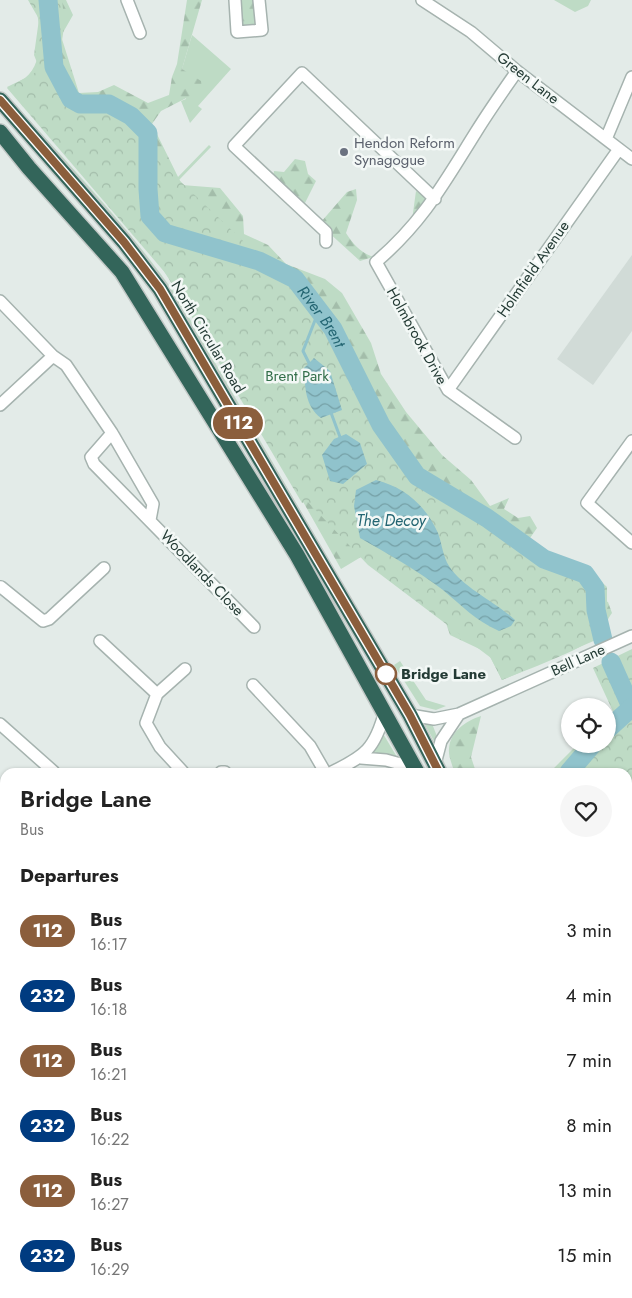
<!DOCTYPE html>
<style>
:root{--surface:#fff;--page:#f6f6f6;--text:#222;--muted:#767676}
body{margin:0;font-family:Jost,sans-serif;background:var(--page);color:var(--text);height:100vh;display:flex;flex-direction:column;font-size:19px;white-space:nowrap}
*{box-sizing:border-box;margin:0}
p{font-size:16px;color:var(--muted)}
.icon{flex:none;width:28px;height:28px;fill:none;stroke:currentColor;stroke-width:2;stroke-linecap:round;stroke-linejoin:round}
.map{position:relative;flex:1;overflow:hidden}
.drawer{position:absolute;left:0px;top:768px;width:632px;height:531px;display:flex;flex-direction:column;background:var(--surface);border-radius:15px 15px 0 0;box-shadow:0 1px 4px #0004}
.drawer>*{flex:none}
.badge{padding:0 10px;border-radius:16px;font-size:18px;line-height:32px}
.fabs{position:absolute;left:561px;top:698px;display:grid;gap:10px}
.fabs a{display:grid;place-items:center;width:55px;height:55px;border-radius:50%;background:var(--surface);box-shadow:0 1px 4px #0004;font-size:25px}
.map>.badge{position:absolute;translate:-50% -50%;box-shadow:0 0 0 2px #fff}
h2{padding:0 20px;font-size:19px;line-height:45px}
.round{display:grid;place-items:center;flex:none;width:52px;height:52px;border-radius:26px;background:var(--page)}
.summary{display:flex;align-items:center;justify-content:space-between;height:85px;padding:0 20px}
h1{font-size:24px;font-weight:600;line-height:38px}
ul{padding:0;list-style:none}
li{display:flex;align-items:center;gap:15px;height:65px;padding:0 20px}
li div{flex:1}
li b{display:block;font-size:19px}
li em{font-style:normal}
li .badge{min-width:55px;font-weight:700;text-align:center}
.map>svg:first-child{display:block}
.built{fill:#d1dbd7}
.green{fill:#bedbc5}
.forest{fill:url(#forest-firs)}
.park{fill:url(#park-crowns)}
.water{fill:url(#water-waves)}
.lines{fill:none;stroke-linecap:round;stroke-linejoin:round}
.stream{stroke:#90c3cc;stroke-width:3}
.river{stroke:#90c3cc;stroke-width:19}
.minor-casing{stroke:#a6b3af;stroke-width:14}
.highway-casing{stroke:#c2c8c6;stroke-width:18}
.minor{stroke:#fff;stroke-width:11}
.highway{stroke:#33655a;stroke-width:15}
.line-casing{stroke:#fff;stroke-width:11}
.line{stroke:#8b5e3c;stroke-width:8}
.worship-dot{fill:#6b7280;stroke:#f3f8f6;stroke-width:2}
.stop-dot{fill:#fff;stroke:#8b5e3c;stroke-width:2.5}
.labels{text-anchor:middle;dominant-baseline:central;stroke-width:5;stroke-linejoin:round;paint-order:stroke}
.street-label{font-size:15px;fill:#243b35;stroke:#f3f8f6}
.worship-label{font-size:15px;fill:#5b616d;stroke:#f3f8f6;text-anchor:start}
.park-label{font-size:15px;fill:#326e49;stroke:#f3f8f6}
.stop-label{font-size:15px;font-weight:bold;fill:#243b35;stroke:#f3f8f6;text-anchor:start}
.water-label{font-size:16px;font-style:italic;fill:#236572;stroke:#f3f8f6}
</style>
<div class="map">
<svg width="632" height="1298" viewBox="0 0 632 1298">
<defs>
<pattern id="forest-firs" width="22" height="20" patternUnits="userSpaceOnUse" patternTransform="scale(1.25)"><rect width="22" height="20" fill="#bedbc5"/><path d="M5 1l3.5 6h-7zM16 11l3.5 6h-7z" fill="#a3bdaa"/></pattern>
<pattern id="park-crowns" width="20" height="18" patternUnits="userSpaceOnUse" patternTransform="scale(1.25)"><rect width="20" height="18" fill="#bedbc5"/><path d="M2 6a3 3 0 1 1 6 0M12 15a3 3 0 1 1 6 0" fill="none" stroke="#a3bdaa"/></pattern>
<pattern id="water-waves" width="16" height="10" patternUnits="userSpaceOnUse" patternTransform="scale(1.25)"><rect width="16" height="10" fill="#90c3cc"/><path d="M0 5q4-4 8 0t8 0" fill="none" stroke="#75a0a6"/></pattern>
</defs>
<rect width="100%" height="100%" fill="#e3ebe8"/>
<path class="built" d="M 632,255 L 632,331 L 593,385 L 557,359 Z"/>
<path class="green" d="M 554,0 L 591,0 L 588,6 L 575,12 Z
M 192,35 L 231,69 L 198,106 L 202,109 L 190,123 L 181,101 L 186,99 L 188,74 L 182,69 Z
M 1,89 C 61,156 124,221 176,295 L 344,586 L 342,587 L 174,298 L 140,252 Z
M 400,661 L 426,700 L 446,706 L 436,710 L 420,706 L 394,665 Z
M 423,721 L 431,721 L 438,739 L 435,743 Z
M 382,732 L 397,757 L 372,755 L 370,752 Z
M 632,1260 L 632,1293 L 627,1298 L 587,1298 L 591,1294 L 628,1294 L 628,1264 Z"/>
<path class="forest" d="M 34,0 L 66,0 L 73,15 L 61,36 L 79,93 L 98,92 L 114,85 L 148,103 L 169,95 L 172,77 L 177,64 L 187,0 L 202,0 L 182,69 L 201,81 L 202,90 L 161,111 L 152,124 L 182,185 L 220,188 L 243,216 L 244,234 L 268,245 L 286,264 L 325,279 L 342,293 L 371,343 L 381,374 L 406,412 L 442,455 L 471,480 L 490,506 L 509,498 L 504,509 L 518,518 L 530,516 L 537,528 L 528,541 L 538,554 L 600,599 L 608,602 L 612,613 C 607,619 605,628 601,633 C 588,648 523,671 502,680 L 488,653 L 450,635 L 446,623 L 371,551 L 341,569 L 240,390 L 158,262 L 7,87 C 13,84 20,81 25,78 C 46,62 40,22 34,0 Z
M 238,0 L 256,0 L 258,27 L 240,29 Z
M 295,159 L 305,161 L 308,174 L 316,181 L 305,203 L 273,177 L 274,171 L 284,172 Z
M 356,189 L 357,200 L 346,233 C 353,244 360,252 373,257 L 360,261 L 327,231 L 321,222 L 347,192 Z
M 416,191 L 429,199 L 412,220 Z
M 481,716 L 471,757 L 476,772 L 454,772 C 453,766 448,756 449,749 C 450,731 466,721 481,716 Z
M 578,744 L 597,744 L 567,772 L 550,772 Z
M 628,805 L 632,815 L 632,843 L 628,839 Z
M 632,1152 L 632,1182 L 628,1185 L 628,1155 Z
M 464,1294 L 496,1294 L 495,1298 L 461,1298 Z"/>
<path class="park" d="M 28,0 L 62,0 C 63,8 64,16 64,24 C 62,54 51,67 77,90 L 74,98 L 90,105 L 114,108 L 137,121 L 147,136 L 149,157 L 154,157 L 177,178 L 209,145 L 211,147 L 179,180 L 262,259 L 289,271 L 308,289 L 344,340 L 408,460 L 473,508 L 515,530 L 543,555 L 590,571 L 607,587 L 607,609 L 602,614 L 610,634 L 502,680 L 491,658 L 368,565 L 307,501 L 302,503 L 167,275 L 7,88 L 40,70 L 34,55 L 39,19 Z
M 632,649 L 632,821 L 628,819 L 628,772 L 563,772 L 571,755 L 580,744 L 608,744 L 608,724 L 616,718 L 593,668 Z
M 296,1294 L 396,1294 L 394,1298 L 292,1298 Z"/>
<path class="water" d="M 314,358 L 330,371 L 342,410 L 321,418 C 305,406 305,387 304,368 Z
M 346,434 L 360,443 L 367,464 L 343,484 L 330,481 L 322,455 L 334,439 Z
M 376,480 C 406,488 425,505 438,533 C 442,544 443,557 449,566 C 463,588 496,602 515,620 L 511,626 L 499,631 C 475,620 462,606 443,590 C 417,570 388,554 360,538 L 354,506 L 356,490 Z"/>
<g class="lines">
<path class="stream" d="M 310,365 L 303,351 L 319,310
M 330,410 L 340,437"/>
<g class="river">
<path id="s1" d="M 48,0 L 54,67 L 71,99 L 80,104 L 109,104 L 131,116 L 148,133 L 148,189 L 150,216 L 165,233 L 259,261 L 295,279 L 333,329 L 381,425 L 417,476 L 487,518 L 544,559 L 585,574 L 595,588 L 596,610 L 603,640"/>
<path d="M 611,662 L 632,709"/>
<path d="M 608,729 L 631,708"/>
<path d="M 569,772 L 593,744"/>
<path d="M 306,1298 L 308,1294"/>
</g>
<defs>
<path id="minor" d="M 127,0 L 140,33
M 235,0 L 237,32 L 262,30 L 259,0
M 422,0 L 471,32 L 517,71 L 632,159
M 606,139 L 632,77
M 326,242 L 326,232 L 234,146 L 302,73 L 435,199
M 0,301 L 53,356 L 66,365 L 112,433 L 153,504 L 150,520
M 448,390 L 619,149
M 0,405 L 53,356
M 112,433 L 91,457 L 94,464 L 254,627
M 515,438 L 448,390 L 376,262 C 423,222 444,183 476,132 C 489,111 503,91 517,71
M 632,441 L 587,503 L 632,543
M 0,588 L 1,587 L 43,621 L 49,619 L 104,568
M 100,641 L 157,694 L 146,723 L 160,747 L 183,772
M 253,685 L 310,746 L 325,772
M 157,694 L 185,669
M 410,715 L 434,719 L 459,714 L 632,636
M 0,724 L 54,772
M 361,758 L 386,760 L 415,768
M 435,764 L 441,741 L 459,714
M 221,772 L 225,772
M 332,772 C 365,756 375,749 385,711
M 628,912 L 632,905
M 0,934 L 5,934
M 628,1100 L 632,1098
M 37,1298 L 38,1294
M 175,1298 L 176,1294
M 581,1298 L 585,1294"/>
<path id="highway" d="M 0,100 L 124,242 L 160,289 L 410,715 L 439,772
M 0,132 L 29,168 L 122,272 L 297,555 L 417,772
M 628,1127 L 632,1125
M 628,1145 L 632,1143
M 407,1298 L 409,1294
M 423,1298 L 426,1294
M 447,1298 L 450,1294"/>
</defs>
<use href="#minor" class="minor-casing"/>
<use href="#highway" class="highway-casing"/>
<use href="#minor" class="minor"/>
<use href="#highway" class="highway"/>
</g>
<g class="lines">
<defs>
<path id="line" d="M 0,100 L 124,242 L 160,289 L 410,715 L 439,772"/>
</defs>
<use href="#line" class="line-casing"/>
<use href="#line" class="line"/>
</g>
<circle class="worship-dot" cx="344" cy="152" r="5"/>
<circle class="stop-dot" cx="386" cy="674" r="10"/>
<g class="labels">
<g class="street-label">
<text transform="translate(528 78) rotate(38)">Green Lane</text>
<text transform="translate(533 269) rotate(-55)">Holmfield Avenue</text>
<text transform="translate(417 336) rotate(61)">Holmbrook Drive</text>
<text transform="translate(208 337) rotate(59)">North Circular Road</text>
<text transform="translate(202 573) rotate(46)">Woodlands Close</text>
<text transform="translate(578 660) rotate(-24)">Bell Lane</text>
</g>
<g class="worship-label">
<text x="354" y="143">Hendon Reform<tspan x="354" dy="17">Synagogue</tspan></text>
</g>
<g class="park-label">
<text x="297" y="376">Brent Park</text>
</g>
<g class="stop-label">
<text x="401" y="674">Bridge Lane</text>
</g>
<g class="water-label">
<text stroke="none"><textPath href="#s1" startOffset="482">River Brent</textPath></text>
<text x="391" y="520">The Decoy</text>
</g>
</g>
</svg>
<div class="fabs">
<a><svg class="icon" aria-label="locate" viewBox="0 0 24 24"><circle cx="12" cy="12" r="6"/><path d="M12 2v4M12 18v4M2 12h4M18 12h4"/></svg></a>
</div>
<b class="badge" style="left:238px;top:423px;background:#8b5e3c;color:#fff">112</b>
<section class="drawer">
<div class="summary"><div><h1>Bridge Lane</h1><p>Bus</p></div><a class="round"><svg class="icon" aria-label="heart" viewBox="0 0 24 24"><path d="M12 20l-8-8c-3-5 5-10 8-4 3-6 11-1 8 4z"/></svg></a></div>
<h2>Departures</h2>
<ul>
<li><span class="badge" style="background:#8b5e3c;color:#fff">112</span><div><b>Bus</b><p>16:17</p></div><em>3 min</em></li>
<li><span class="badge" style="background:#003b80;color:#fff">232</span><div><b>Bus</b><p>16:18</p></div><em>4 min</em></li>
<li><span class="badge" style="background:#8b5e3c;color:#fff">112</span><div><b>Bus</b><p>16:21</p></div><em>7 min</em></li>
<li><span class="badge" style="background:#003b80;color:#fff">232</span><div><b>Bus</b><p>16:22</p></div><em>8 min</em></li>
<li><span class="badge" style="background:#8b5e3c;color:#fff">112</span><div><b>Bus</b><p>16:27</p></div><em>13 min</em></li>
<li><span class="badge" style="background:#003b80;color:#fff">232</span><div><b>Bus</b><p>16:29</p></div><em>15 min</em></li>
</ul>
</section>
</div>
